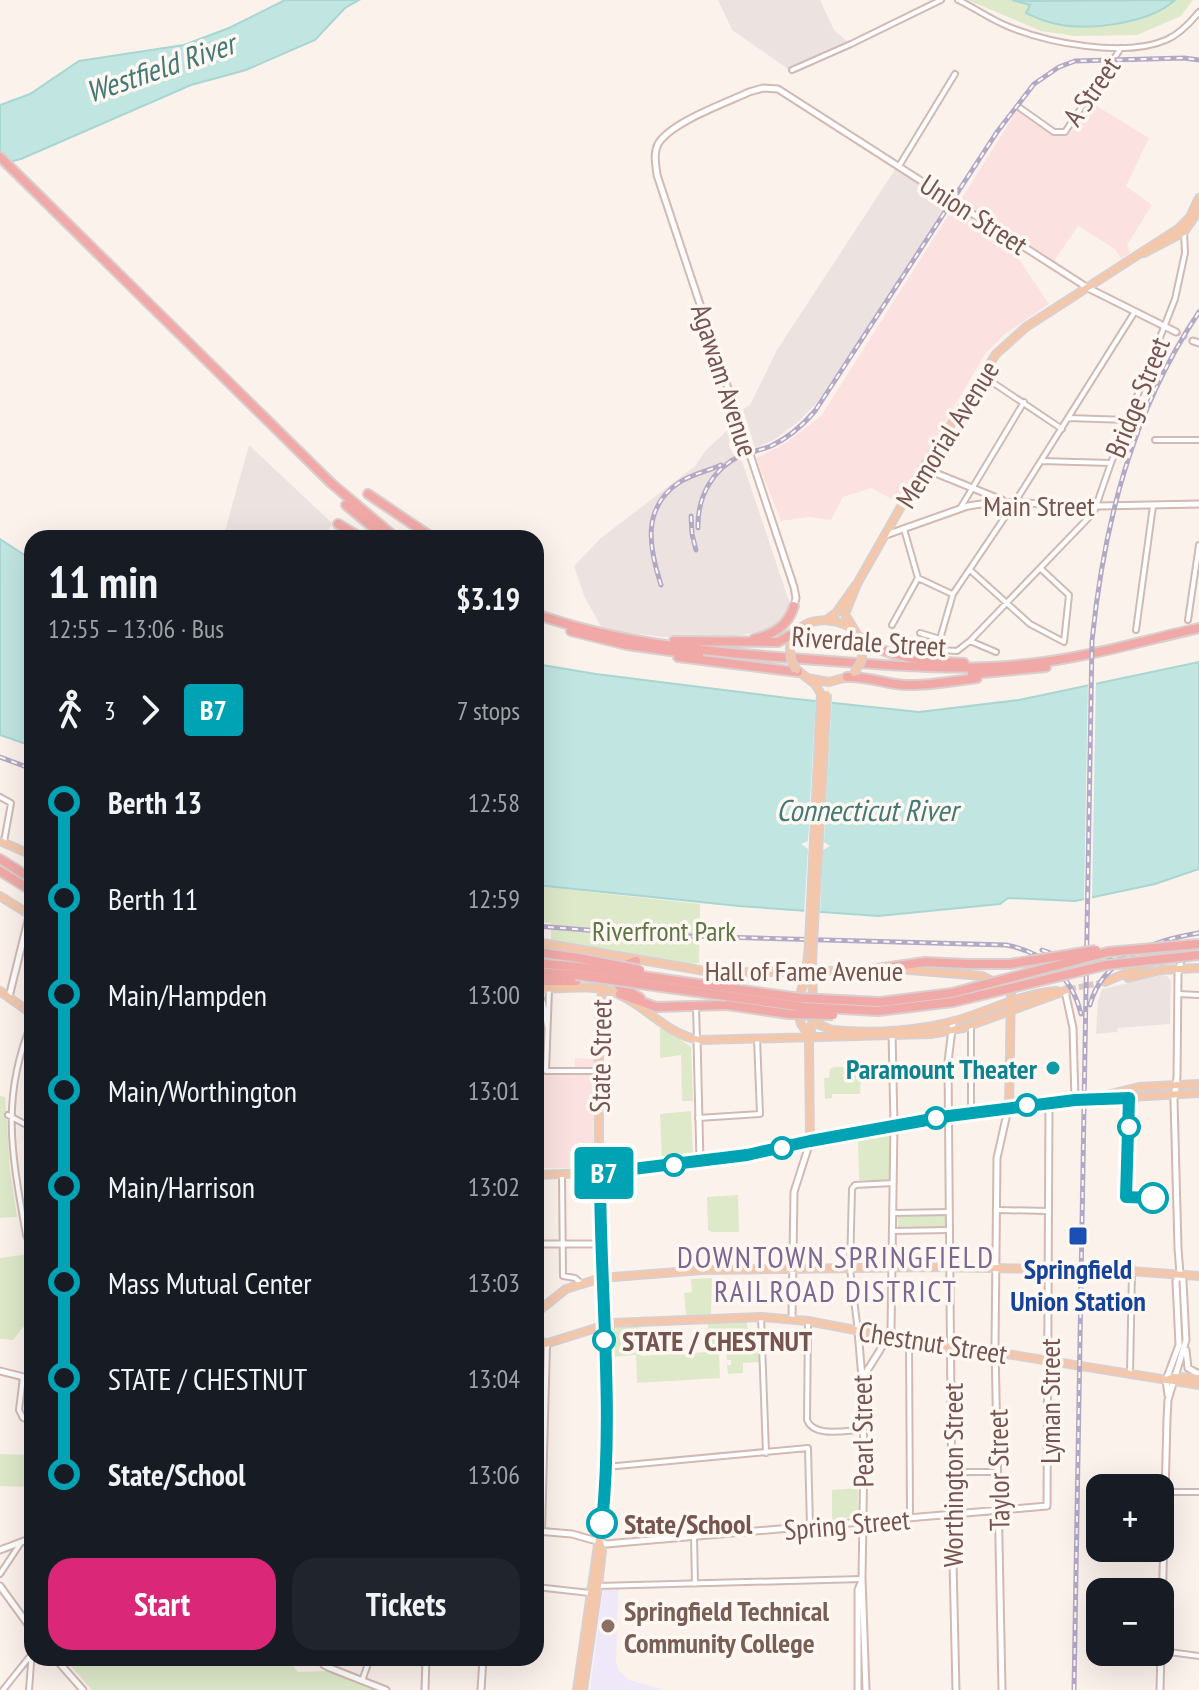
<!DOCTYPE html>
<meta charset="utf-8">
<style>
:root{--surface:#171b24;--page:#20242c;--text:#f1f3f6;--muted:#9ea1a6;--accent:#db2777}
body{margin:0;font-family:"PT Sans Narrow",sans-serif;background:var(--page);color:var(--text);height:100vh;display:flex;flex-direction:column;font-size:30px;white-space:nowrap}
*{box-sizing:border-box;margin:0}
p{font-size:26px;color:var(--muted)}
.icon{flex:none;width:44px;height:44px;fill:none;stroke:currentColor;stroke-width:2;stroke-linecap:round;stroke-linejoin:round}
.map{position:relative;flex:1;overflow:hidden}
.details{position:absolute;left:24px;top:530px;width:520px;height:1136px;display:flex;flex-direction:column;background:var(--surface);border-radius:24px;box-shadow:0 8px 32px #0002}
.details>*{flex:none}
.badge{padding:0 16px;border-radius:6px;font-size:28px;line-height:52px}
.fabs{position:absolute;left:1086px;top:1474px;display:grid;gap:16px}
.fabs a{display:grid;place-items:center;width:88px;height:88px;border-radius:16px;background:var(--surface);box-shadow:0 8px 32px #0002;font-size:40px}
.map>.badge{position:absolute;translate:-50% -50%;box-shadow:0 0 0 4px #fff}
.legs{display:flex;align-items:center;gap:12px;height:88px;padding:0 24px;font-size:26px}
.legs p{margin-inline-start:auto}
.headline{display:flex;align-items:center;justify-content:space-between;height:136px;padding:0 24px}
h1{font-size:44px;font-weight:600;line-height:60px}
.cta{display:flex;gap:16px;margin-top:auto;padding:16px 24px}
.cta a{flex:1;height:92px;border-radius:24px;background:var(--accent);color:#fff;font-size:32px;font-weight:600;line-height:92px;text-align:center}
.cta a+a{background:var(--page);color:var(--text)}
ul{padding:0 24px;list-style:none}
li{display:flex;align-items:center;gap:28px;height:96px;font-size:30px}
li i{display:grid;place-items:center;width:12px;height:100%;margin:0 10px;background:currentColor}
li i::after{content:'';width:20px;height:20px;margin:-10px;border:6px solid;border-radius:50%;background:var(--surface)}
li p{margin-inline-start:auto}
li:first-child i{background:linear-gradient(#0000 50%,currentColor 0)}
li:last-child i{background:linear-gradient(currentColor 50%,#0000 0)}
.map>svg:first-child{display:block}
.commercial{fill:#fbe2e1}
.industrial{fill:#ece3e1}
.education{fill:#eee8f8}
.green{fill:#dee9ca}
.water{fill:#c1e5e1;stroke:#a8d6d2;stroke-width:2}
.pier{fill:#fcf2ec}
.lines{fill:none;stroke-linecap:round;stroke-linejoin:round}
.secondary-tunnel{stroke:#dacac5;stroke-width:5;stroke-dasharray:5 2.5;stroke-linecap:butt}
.primary-tunnel{stroke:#dacac5;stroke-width:6;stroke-dasharray:6 3;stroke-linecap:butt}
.street-casing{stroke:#d0bab4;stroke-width:8}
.secondary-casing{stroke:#d3b9b1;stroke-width:9}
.primary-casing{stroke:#d9cfce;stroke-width:10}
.highway-casing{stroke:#d9cfce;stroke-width:12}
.street{stroke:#fff;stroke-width:4}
.secondary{stroke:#fff;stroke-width:5}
.primary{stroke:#f5c7aa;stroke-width:6}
.highway{stroke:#f1a9a7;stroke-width:8}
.rail-casing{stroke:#b2a9c6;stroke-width:5}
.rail{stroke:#fef7f2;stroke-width:2;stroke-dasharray:6;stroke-linecap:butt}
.primary-bridge-casing{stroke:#d9cfce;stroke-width:10;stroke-linecap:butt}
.highway-bridge-casing{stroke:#d9cfce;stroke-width:12;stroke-linecap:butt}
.primary-bridge{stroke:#f5c7aa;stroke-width:6}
.highway-bridge{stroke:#f1a9a7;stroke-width:8}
.line-1-casing{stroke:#fff;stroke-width:18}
.line-1{stroke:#00a3b4;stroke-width:12}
.culture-dot{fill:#0f9aa8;stroke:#fef7f2;stroke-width:3}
.stop-1-dot{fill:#fff;stroke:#00a3b4;stroke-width:4}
.transit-dot{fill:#1a4fb4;stroke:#fef7f2;stroke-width:3}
.education-dot{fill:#8d6e63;stroke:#fef7f2;stroke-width:3}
.labels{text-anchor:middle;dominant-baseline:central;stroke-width:7;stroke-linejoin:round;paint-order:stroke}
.street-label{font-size:28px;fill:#76544f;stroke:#fef7f2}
.park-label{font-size:28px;fill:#5e7545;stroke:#fef7f2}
.culture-label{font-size:28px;font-weight:bold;fill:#0d838f;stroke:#fef7f2;text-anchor:end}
.transit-label{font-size:28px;font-weight:bold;fill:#164399;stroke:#fef7f2}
.stop-label{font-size:28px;font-weight:bold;fill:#76544f;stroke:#fef7f2;text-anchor:start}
.education-label{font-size:28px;font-weight:bold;fill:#785e54;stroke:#fef7f2;text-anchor:start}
.water-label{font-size:30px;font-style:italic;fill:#437976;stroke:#fef7f2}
.neighbourhood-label{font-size:30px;letter-spacing:2px;fill:#7a6891;stroke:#fef7f2}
</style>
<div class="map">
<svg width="1199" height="1690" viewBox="0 0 1199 1690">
<rect width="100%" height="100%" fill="#fcf2ec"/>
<path class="commercial" d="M 1090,102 L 1149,138 L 1126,186 L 1152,205 L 1127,245 L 1130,253 L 1121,259 L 1115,249 L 1078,226 L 1054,261 L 960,201 L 1018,109 L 1051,133 L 1063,136 L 1071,132 Z
M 954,206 L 1007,241 L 1049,304 L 1005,334 L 985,354 L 898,503 L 872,488 L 843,497 L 831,520 L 809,517 L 781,521 L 756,458 L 786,443 L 821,416 Z
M 536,997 L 540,1004 L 541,1068 L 574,1068 L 575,1058 L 594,1059 L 597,1168 L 536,1168 Z"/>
<path class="industrial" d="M 718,0 L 820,0 L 834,30 L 849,43 L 791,71 L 732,30 Z
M 896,168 L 950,203 L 816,404 L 798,422 L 774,440 L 755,448 L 743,409 L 750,405 L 777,350 Z
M 731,427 L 729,446 L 733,454 L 739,452 L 789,601 L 786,616 L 769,631 L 705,640 L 682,639 L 603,630 L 585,598 L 574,566 L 601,538 L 695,466 L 706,450 Z
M 249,445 L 333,524 L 322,538 L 223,538 Z
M 1162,975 L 1167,976 L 1171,981 L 1170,1024 L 1118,1028 L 1117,1032 L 1096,1034 L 1098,1001 L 1102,989 Z"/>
<path class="education" d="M 618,1589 L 616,1662 L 619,1671 L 629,1680 L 664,1690 L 590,1690 L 603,1590 Z"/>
<path class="green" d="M 968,0 L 1193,0 L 1181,16 L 1137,35 L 1075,36 L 1041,31 Z
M 536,886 L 700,904 L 699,963 C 658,968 593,949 551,941 L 551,923 L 536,921 Z
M 663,1027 L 691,1047 L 693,1101 L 682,1101 L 681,1055 L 660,1058 L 660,1029 Z
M 862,1064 L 874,1065 L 877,1077 L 861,1077 L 860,1094 L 832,1094 L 832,1098 L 825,1099 L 824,1078 L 829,1078 L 830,1069 L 834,1067 L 861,1067 Z
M 0,1096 L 5,1097 L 10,1169 L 17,1217 L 0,1218 Z
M 691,1111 L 693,1154 L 662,1158 L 660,1114 Z
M 890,1135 L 889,1181 L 859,1180 L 858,1140 Z
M 738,1195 L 739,1232 L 712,1232 L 708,1230 L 707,1197 Z
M 946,1214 L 946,1229 L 898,1229 L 898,1215 Z
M 29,1254 L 32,1256 L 32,1331 L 23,1327 L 13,1340 L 0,1339 L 0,1258 Z
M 712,1278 L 711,1314 L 686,1315 L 684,1293 L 692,1292 L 691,1279 Z
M 747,1321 L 748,1342 L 759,1342 L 759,1362 L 743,1363 L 743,1373 L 728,1374 L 727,1365 L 731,1365 L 731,1360 L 727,1360 L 726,1353 L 719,1354 L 720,1378 L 637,1383 L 636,1355 L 614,1357 L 612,1328 L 639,1326 L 641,1356 L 707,1352 L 708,1323 Z
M 0,1454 L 32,1455 L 32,1487 L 0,1486 Z
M 858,1488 L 858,1516 L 832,1520 L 832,1490 Z
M 64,1658 L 286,1658 L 298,1672 L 327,1671 L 375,1690 L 92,1690 Z"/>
<path class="water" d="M 285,0 L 359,0 L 345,8 L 315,40 L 246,70 L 191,85 L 21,159 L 0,164 L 0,105 L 30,94 L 79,61 L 184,45 L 229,28 Z
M 1012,0 L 1034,1 L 1175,0 C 1149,24 1082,33 1049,22 C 1041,20 1033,16 1026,13 L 1030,5 Z
M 0,539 L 32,560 L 32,746 L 0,735 Z
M 1199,662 L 1199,869 L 1155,884 L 1075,901 L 1008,898 L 1000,904 L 878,916 L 739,906 L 536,885 L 536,664 L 596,674 L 787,698 L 919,712 L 1019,700 Z"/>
<path class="pier" d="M 1096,680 L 1092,902 L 1084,903 L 1088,681 Z
M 816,697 L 832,699 L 826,802 L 832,807 L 826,811 L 824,842 L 830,846 L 823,850 L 820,916 L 804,915 L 808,849 L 801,844 L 808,841 L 810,810 L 803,805 L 810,802 Z"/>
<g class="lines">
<path class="secondary-tunnel" d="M 1176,332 L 1193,341"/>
<path class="primary-tunnel" d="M 1070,989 L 1105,982
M 1054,1269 L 1100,1269"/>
<defs>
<path id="street" d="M 958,0 C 975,8 990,19 1007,26 C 1048,43 1124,58 1166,40 C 1180,34 1190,23 1199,12
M 792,70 L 851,44 L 941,0
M 1020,108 L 1054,132 L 1065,132 L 1121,48
M 899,166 L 955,74
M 1134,313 L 1015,502 L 953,594 L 940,639 L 939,646 L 942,650 L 957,651 L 970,641 L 1094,512 L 1111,463 L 1175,299 L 1185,253 L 1184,232
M 983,376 L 1062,429
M 1068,418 L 1128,420
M 1155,440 L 1199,440
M 1041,461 L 1111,463
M 961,507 L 1024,402
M 904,529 L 918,578 L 952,594
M 970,570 L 1030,624 L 1064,642 L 1069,595 L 1040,568
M 1188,620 L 1199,545
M 892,625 L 918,578
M 1136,630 L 1153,506
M 920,633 L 940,639
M 970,641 L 996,652
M 0,797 L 11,803 L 4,842
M 549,989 L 546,1071 L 599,1071
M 536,993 L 543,1002 L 547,1026
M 1178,994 L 1199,995
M 696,1010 L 697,1039
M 32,1022 C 0,1098 12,1155 26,1235 L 32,1248
M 971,1025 L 971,1113
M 8,1115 L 32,1128
M 698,1118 L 760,1114 L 757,1038
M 562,1175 L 563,1276 L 575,1278 L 581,1283
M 997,1210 L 1049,1211
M 893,1213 L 949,1212
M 892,1231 L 950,1230
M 761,1317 L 766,1453
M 808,1321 L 807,1420 C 814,1438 846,1430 863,1430
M 858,1331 L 850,1269 L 852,1189 L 855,1185 L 893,1183
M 909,1340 L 910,1518
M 1130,1374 L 1132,1270
M 23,1377 L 19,1410 L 23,1418 L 32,1421
M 606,1467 L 808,1448 L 810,1527
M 952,1472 L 998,1472
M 1164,1492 L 1199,1492
M 542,1532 L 547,1344
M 694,1537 L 695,1584
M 0,1574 L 20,1544
M 598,1586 L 862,1579
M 536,1587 L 590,1593
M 1162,1651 L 1199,1656
M 426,1662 L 483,1660
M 362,1681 L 370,1658
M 3,1690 L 31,1655
M 29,1690 L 32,1651"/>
<path id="secondary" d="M 1193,341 L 1199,343
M 923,468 L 1002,500
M 886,535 L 968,506 L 995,502 L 1099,506 L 1199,504
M 794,606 L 796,598 L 794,587 L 657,175 C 656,165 653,154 658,144 C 671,122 726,103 749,92 L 763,88 L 778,89 L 1088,288 L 1176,332
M 1065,991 L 1073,1028 L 1075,1100
M 9,997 L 32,904
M 953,1021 L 948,1062 L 952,1519 L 956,1690
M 697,1040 L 700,1162
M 536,1244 L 600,1244
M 792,1319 L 794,1192 L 810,1142
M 858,1331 L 862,1378 L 864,1451 L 862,1579 L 866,1690
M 1186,1350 L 1188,1368 L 1199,1374
M 0,1371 L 32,1379
M 863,1377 C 869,1367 889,1338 891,1329 L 894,1125 L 892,1032
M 1168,1395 L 1166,1380 L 1179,1345 L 1176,1281 L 1180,1274
M 536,1531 L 572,1534 L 607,1544 L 617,1543 L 1047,1506 L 1049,1104
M 0,1550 L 32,1538
M 0,1586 L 32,1630
M 55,1658 L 83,1690
M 322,1658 L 324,1665 L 330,1668 L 386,1690
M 425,1690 L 426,1658
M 481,1690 L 483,1658
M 858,1690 L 858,1590 L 862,1580
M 1002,1690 L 995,1346 L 997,1158 L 1008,1109
M 1160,1690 L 1167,1419 L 1168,1400 L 1186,1340 L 1183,1281 L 1180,1274 L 1178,1248 L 1174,1100 L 1177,1077 L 1178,974 L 1182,956"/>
<path id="primary" d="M 1144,253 L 1184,232 L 1199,210
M 828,619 L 836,613 L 856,585
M 861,641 L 845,614 L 857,584 L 923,468 L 996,354 L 1026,327 L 1178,229 L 1190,217 L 1199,198
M 790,647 C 795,618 827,615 850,627
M 797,670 L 815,684 L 821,694
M 807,678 L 829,682 L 848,677
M 0,841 L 32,855
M 0,896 L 32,916
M 536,942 L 717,973 L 874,970
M 812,961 L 813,1002
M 897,969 L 982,976 L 1011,990 L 1009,1108
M 1128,978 L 1161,970 L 1199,968
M 1105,982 L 1182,949
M 536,989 C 561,989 595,983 618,994 C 646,1006 670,1037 701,1040 L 931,1034 L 963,1028 L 1070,989
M 0,991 L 32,1014
M 798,1001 L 806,975 L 809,944
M 798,1012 L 801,1024 L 810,1037
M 813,1014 L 820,1025 L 832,1030 C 874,1034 922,1031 962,1019 C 993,1009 1025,993 1057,991
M 1095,1099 L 1199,1093
M 810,1141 L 809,1043 L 813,1017
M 536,1175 L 615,1172 L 700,1162 L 761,1153 L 924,1120 L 1090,1099 L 1139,1087 L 1199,1084
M 1100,1269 L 1199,1276
M 536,1313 L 566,1289 L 601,1278 L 702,1270 L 931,1267 L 1054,1269
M 536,1337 L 545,1344 L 612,1323 L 761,1317 L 808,1321 L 923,1343 L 1013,1355 L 1199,1385
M 1166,1380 L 1174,1377 L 1199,1378
M 577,1690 L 606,1490 L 606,1393 L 599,1219 L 599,1025 L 603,977
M 583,1690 L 598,1586 L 602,1551 L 600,1542"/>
<path id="highway" d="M 0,157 L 331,483 L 396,538
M 368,494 L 433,538
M 346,505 L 386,538
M 338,524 L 361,538
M 536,614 C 625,646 722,653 816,660 C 887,665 957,672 1027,664 C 1085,658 1142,641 1199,628
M 571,631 L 627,645 L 699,655
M 860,638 C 881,657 936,662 964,663
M 754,639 C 774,634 788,626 794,606
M 674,641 L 778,642 L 794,633
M 678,657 L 798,672
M 972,674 L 1046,667
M 847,677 C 867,676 885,684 905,685 C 929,686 953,681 977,678
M 0,859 L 32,879
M 0,871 L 32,891
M 536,952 L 579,958
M 636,961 L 620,967 L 615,977 L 619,986 L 640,998
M 536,963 L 578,967
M 870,970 L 925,962 L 968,964
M 536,972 L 576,975
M 536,981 L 576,981
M 620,994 L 656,1007 L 727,1005"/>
</defs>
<use href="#street" class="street-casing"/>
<use href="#secondary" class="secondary-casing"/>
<use href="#primary" class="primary-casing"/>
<use href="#highway" class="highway-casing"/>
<use href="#street" class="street"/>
<use href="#secondary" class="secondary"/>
<use href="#primary" class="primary"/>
<use href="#highway" class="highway"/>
<defs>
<path id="rail" d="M 691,516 L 692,534 L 696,550
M 698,528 C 697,498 712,469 740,456 C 750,452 761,450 771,446 C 788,438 803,425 815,411 L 997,132 L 1034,84 L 1059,67 L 1075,61 L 1184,58 L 1199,60
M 661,585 C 649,548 641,507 680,482 C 693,474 708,471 721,465
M 0,757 L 32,769
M 536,926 L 651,935 L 1006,945 C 1044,952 1072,976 1081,1014
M 1042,950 C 1079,965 1110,961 1148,948
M 1090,1005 C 1102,958 1155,940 1199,933
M 1074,1690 L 1092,641 C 1104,523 1132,412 1199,312"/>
</defs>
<use href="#rail" class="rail-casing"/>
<use href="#rail" class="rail"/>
<defs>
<path id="primary-bridge" d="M 790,647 L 791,660 L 797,670
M 854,673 L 861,662 L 863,650
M 809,944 L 821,694
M 812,961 L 827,694"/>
<path id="highway-bridge" d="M 579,958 L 640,970
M 968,964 L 1010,964 L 1096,950
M 578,967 L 800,998 L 880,1002 L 952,993 L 1108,952 L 1199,944
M 576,975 L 804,1007 L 878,1011 L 953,1002 L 1106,965 L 1199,955
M 727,1005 L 789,1014 L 833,1015"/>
</defs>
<use href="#primary-bridge" class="primary-bridge-casing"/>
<use href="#highway-bridge" class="highway-bridge-casing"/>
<use href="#primary-bridge" class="primary-bridge"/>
<use href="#highway-bridge" class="highway-bridge"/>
</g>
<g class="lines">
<defs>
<path id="line-1" d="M 602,1523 C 614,1407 600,1289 600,1173 L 747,1155 L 810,1141 L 949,1116 L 1075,1100 L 1129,1098 L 1126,1197 L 1153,1198"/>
</defs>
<use href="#line-1" class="line-1-casing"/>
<use href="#line-1" class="line-1"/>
</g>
<circle class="culture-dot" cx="1053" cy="1068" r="8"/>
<g class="stop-1-dot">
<circle cx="1027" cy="1105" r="10"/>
<circle cx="936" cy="1118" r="10"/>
<circle cx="1129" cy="1127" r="10"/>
<circle cx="782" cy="1148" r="10"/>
<circle cx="674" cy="1165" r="10"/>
<circle cx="1153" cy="1198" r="14"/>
<circle cx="604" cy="1340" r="10"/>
<circle cx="602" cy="1523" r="14"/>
</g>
<rect class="transit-dot" x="1068" y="1226" width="20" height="20" rx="4"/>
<circle class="education-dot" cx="608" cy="1626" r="8"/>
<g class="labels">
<g class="street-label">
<text transform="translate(1091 91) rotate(-55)">A Street</text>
<text transform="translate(974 214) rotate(33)">Union Street</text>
<text transform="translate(725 380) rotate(72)">Agawam Avenue</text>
<text transform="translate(1137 397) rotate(-68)">Bridge Street</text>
<text transform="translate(947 434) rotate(-58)">Memorial Avenue</text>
<text x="1039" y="505">Main Street</text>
<text transform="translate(869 641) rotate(4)">Riverdale Street</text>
<text x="804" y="970">Hall of Fame Avenue</text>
<text transform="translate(600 1056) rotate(-89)">State Street</text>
<text transform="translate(933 1342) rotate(9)">Chestnut Street</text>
<text transform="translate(1049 1401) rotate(-90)">Lyman Street</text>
<text transform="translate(862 1431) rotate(-91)">Pearl Street</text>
<text transform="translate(998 1470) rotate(-91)">Taylor Street</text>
<text transform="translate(952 1475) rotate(-90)">Worthington Street</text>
<text transform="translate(847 1524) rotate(-5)">Spring Street</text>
</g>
<g class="park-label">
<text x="664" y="930">Riverfront Park</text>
</g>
<g class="culture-label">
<text x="1037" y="1068">Paramount Theater</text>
</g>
<g class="transit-label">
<text x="1078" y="1268">Springfield<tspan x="1078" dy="32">Union Station</tspan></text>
</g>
<g class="stop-label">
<text x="622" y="1340">STATE / CHESTNUT</text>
<text x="624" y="1523">State/School</text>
</g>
<g class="education-label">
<text x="624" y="1610">Springfield Technical<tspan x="624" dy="32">Community College</tspan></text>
</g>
<g class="water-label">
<text transform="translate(160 67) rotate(-19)">Westfield River</text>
<text x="867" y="809">Connecticut River</text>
</g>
<g class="neighbourhood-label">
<text x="836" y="1256">DOWNTOWN SPRINGFIELD<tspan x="836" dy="34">RAILROAD DISTRICT</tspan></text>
</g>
</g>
</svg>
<div class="fabs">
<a>+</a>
<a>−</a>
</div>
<b class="badge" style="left:604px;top:1173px;background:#00a3b4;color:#fff">B7</b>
<section class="details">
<div class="headline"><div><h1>11 min</h1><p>12:55 – 13:06 · Bus</p></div><b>$3.19</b></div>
<div class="legs"><svg class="icon" aria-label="walk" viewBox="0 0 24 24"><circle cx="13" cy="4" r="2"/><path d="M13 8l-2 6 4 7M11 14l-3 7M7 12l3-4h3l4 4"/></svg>3<svg class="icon" aria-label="forward" viewBox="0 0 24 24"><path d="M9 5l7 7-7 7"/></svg><b class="badge" style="background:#00a3b4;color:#fff">B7</b><p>7 stops</p></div>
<ul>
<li><i style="color:#00a3b4"></i><b>Berth 13</b><p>12:58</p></li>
<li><i style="color:#00a3b4"></i><span>Berth 11</span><p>12:59</p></li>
<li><i style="color:#00a3b4"></i><span>Main/Hampden</span><p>13:00</p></li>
<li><i style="color:#00a3b4"></i><span>Main/Worthington</span><p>13:01</p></li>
<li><i style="color:#00a3b4"></i><span>Main/Harrison</span><p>13:02</p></li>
<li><i style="color:#00a3b4"></i><span>Mass Mutual Center</span><p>13:03</p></li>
<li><i style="color:#00a3b4"></i><span>STATE / CHESTNUT</span><p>13:04</p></li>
<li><i style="color:#00a3b4"></i><b>State/School</b><p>13:06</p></li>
</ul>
<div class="cta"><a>Start</a><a>Tickets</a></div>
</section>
</div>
